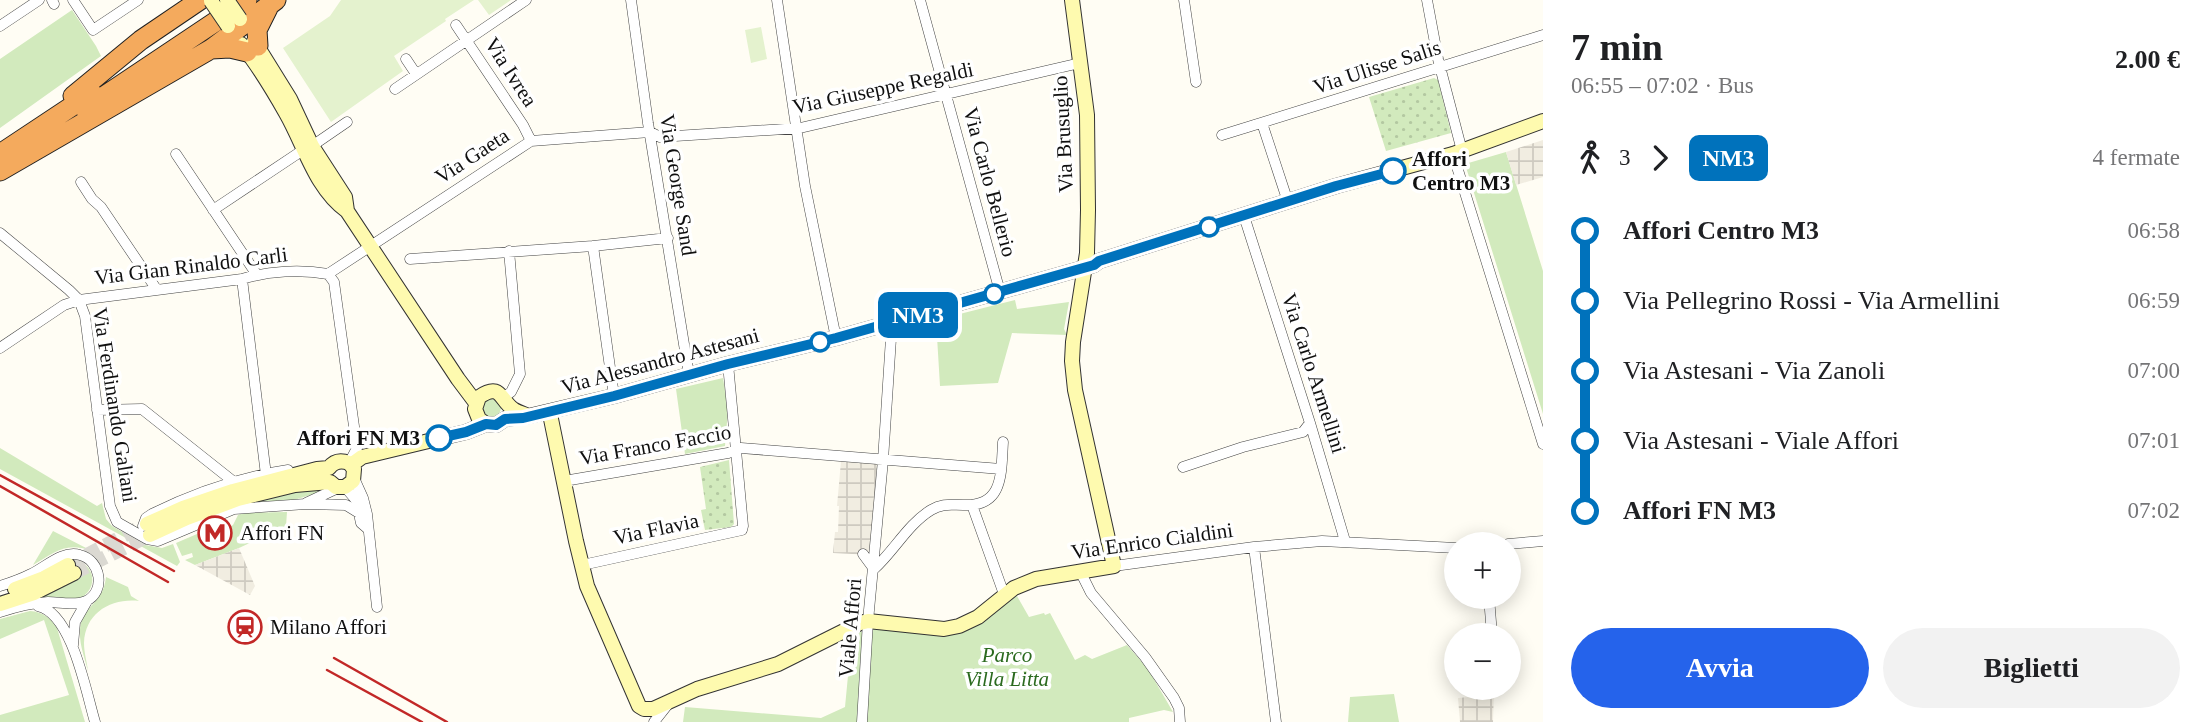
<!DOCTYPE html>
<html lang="it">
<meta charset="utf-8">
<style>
:root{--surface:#fff;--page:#f2f2f2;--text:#202124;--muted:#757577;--accent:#2563eb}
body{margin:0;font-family:"Times New Roman",serif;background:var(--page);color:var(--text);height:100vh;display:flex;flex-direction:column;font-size:26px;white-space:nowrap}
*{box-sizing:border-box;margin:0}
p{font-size:23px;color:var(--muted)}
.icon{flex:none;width:38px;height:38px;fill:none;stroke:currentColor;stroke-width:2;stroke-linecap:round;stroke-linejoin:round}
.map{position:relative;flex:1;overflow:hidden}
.panel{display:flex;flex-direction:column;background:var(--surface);width:665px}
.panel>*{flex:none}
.badge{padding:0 14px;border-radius:10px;font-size:24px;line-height:46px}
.buttons{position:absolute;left:1444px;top:532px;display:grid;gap:14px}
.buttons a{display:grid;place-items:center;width:77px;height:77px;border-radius:50%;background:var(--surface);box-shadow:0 4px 18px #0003;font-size:35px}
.map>.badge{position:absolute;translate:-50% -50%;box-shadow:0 0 0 4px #fff}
.legs{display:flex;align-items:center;gap:10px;height:77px;padding:0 28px;font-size:23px}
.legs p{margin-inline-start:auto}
.summary{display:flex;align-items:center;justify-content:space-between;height:119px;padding:0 28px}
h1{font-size:38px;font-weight:700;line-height:52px}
.action{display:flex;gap:14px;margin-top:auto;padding:14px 28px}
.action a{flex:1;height:80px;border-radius:42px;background:var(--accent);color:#fff;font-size:28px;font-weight:700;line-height:80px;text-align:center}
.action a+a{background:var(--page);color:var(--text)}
ul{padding:0 28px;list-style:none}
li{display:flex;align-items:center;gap:24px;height:70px;font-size:26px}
li i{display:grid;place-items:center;width:10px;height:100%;margin:0 9px;background:currentColor}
li i::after{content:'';width:18px;height:18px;margin:-9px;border:5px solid;border-radius:50%;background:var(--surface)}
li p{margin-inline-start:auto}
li:first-child i{background:linear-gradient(#0000 50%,currentColor 0)}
li:last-child i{background:linear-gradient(currentColor 50%,#0000 0)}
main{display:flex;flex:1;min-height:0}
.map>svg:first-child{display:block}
.grass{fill:#d2eabd}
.garden{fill:url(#garden-dots)}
.pitch{fill:#e4f2ce}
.plaza{fill:url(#plaza-grid)}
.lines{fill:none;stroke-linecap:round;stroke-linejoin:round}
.secondary-tunnel{stroke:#dbd9d2;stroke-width:14;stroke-dasharray:14 7;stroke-linecap:butt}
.street-casing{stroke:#434343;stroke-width:11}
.secondary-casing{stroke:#323232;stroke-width:16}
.highway-casing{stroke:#212121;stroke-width:21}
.street{stroke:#fff;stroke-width:10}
.secondary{stroke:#fefaaf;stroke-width:14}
.highway{stroke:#f4aa5d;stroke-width:19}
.rail{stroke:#c22827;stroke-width:2.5}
.secondary-bridge-casing{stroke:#323232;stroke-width:16;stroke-linecap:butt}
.secondary-bridge{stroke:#fefaaf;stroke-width:14}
.line-1-casing{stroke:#fff;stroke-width:16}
.line-1{stroke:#0072bc;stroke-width:10}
.stop-1-dot{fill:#fff;stroke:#0072bc;stroke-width:3.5}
.labels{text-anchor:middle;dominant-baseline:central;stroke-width:7;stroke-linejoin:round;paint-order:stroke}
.street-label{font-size:21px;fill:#101010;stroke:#fff}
.stop-label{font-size:21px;font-weight:bold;fill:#101010;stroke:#fff;text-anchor:start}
.poi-label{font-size:21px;fill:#101010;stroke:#fff;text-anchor:start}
.park-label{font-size:21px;font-style:italic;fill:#2b6a1f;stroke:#fff}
</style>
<main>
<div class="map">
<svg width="1543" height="722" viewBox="0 0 1543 722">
<defs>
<pattern id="garden-dots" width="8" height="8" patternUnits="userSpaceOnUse" patternTransform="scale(1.75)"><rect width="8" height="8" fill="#d2eabd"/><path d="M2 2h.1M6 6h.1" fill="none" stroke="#b3c8a1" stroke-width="1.8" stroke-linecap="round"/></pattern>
<pattern id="plaza-grid" width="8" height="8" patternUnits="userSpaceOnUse" patternTransform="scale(1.75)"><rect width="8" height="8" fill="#f1ede1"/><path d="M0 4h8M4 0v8" fill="none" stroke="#cecac0"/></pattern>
</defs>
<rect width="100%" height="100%" fill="#fffdf4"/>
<path class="grass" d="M 72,10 L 96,46 L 101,56 L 0,128 L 0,59 Z
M 1506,152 L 1543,271 L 1543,414 L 1465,164 Z
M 1015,300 L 1017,309 L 1069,302 L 1064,329 L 1067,335 L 1012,333 L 998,383 L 940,386 L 936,320 Z
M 723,378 L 728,410 L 725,446 L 685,454 L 676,389 Z
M483 408a9 9 0 1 1 18 0a9 9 0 1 1-18 0Z
M 0,448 L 97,506 L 102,503 L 106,519 L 112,526 L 145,545 L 162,548 L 173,544 L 180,562 L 177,566 L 0,469 Z
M 298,488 L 327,490 L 294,500 L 254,502 Z
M 287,512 L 286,526 L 239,548 L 195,565 L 185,560 L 193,557 L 192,553 L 182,556 L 176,543 L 218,525 L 226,529 L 233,525 L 238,515 L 243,513 Z
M 53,531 L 90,550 C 63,542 55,553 33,565 Z
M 72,559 C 95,562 100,588 79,599 L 19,603 L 64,561 Z
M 106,577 L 128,587 L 131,596 L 139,601 C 111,598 85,613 84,643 C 84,653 87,662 88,671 C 83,652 73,629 87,611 C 97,599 104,594 106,577 Z
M 1017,596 L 1029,617 L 1044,613 L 1045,615 L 1050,613 L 1075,660 L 1085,655 L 1092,659 L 1127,645 L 1148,669 L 1173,712 L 1164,710 L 1129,718 L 1129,722 L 683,722 L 685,707 L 821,718 L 845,707 L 852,634 L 877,628 L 964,629 Z
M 30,611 C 43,612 51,618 57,628 L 85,722 L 0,722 L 0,715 L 69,695 L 44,620 L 0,639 L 0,619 Z
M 1394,694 L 1399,722 L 1348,722 L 1350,697 Z"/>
<path class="garden" d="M 1434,78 L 1438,80 L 1451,133 L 1386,151 L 1369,97 Z
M 729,460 L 734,524 L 731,527 L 705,530 L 701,510 L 706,509 L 700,467 Z"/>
<path class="pitch" d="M 341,0 L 474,0 L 445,19 L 446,21 L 394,56 L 403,71 L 331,122 L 283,48 L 330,16 Z
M 478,0 L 511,0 L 489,15 Z
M 761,27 L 767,59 L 751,63 L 745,30 Z"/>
<path class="plaza" d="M 1543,140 L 1543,177 L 1516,185 L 1506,152 Z
M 841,461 L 877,464 L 871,555 L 833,553 L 835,532 L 838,532 L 839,506 L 837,506 Z
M 239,548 L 255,586 L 250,595 L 195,565 Z
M 1481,688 L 1494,688 L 1493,722 L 1460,722 L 1458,698 L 1480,696 Z"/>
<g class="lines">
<path class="secondary-tunnel" d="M 68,565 L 144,525
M 74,573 L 150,535"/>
<defs>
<path id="street" d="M 52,0 L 54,4
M 73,0 L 93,30 L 138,0
M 631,0 L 648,123 L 689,375
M 777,0 L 805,186 L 836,338
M 920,0 L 1000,292
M 1184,0 L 1196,82
M 1427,0 L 1438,59 L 1462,151
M 456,25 L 523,125 L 531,141
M 0,26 L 39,0
M 406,59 L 416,74
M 395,89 L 526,0
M 1262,123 L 1288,202
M 1222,135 L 1543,35
M 312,146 L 347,122
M 176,154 L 257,275
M 1453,154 L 1543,444
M 81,182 L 92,199 L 101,207 L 157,290
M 213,210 L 303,150
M 1244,216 L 1310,423 L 1345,541
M 0,233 L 69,290 L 79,300 L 85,316 L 110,506 L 117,522 L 147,539 L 158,541 L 234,509 L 306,504 L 346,505 L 359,513
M 593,246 L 614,396
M 410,259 L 593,246 L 668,238
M 328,274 L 531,141 L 650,132 L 660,137 L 800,128 L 1080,63
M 242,279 L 266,475
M 0,348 L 64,305 L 79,300 L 242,279 C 268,271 301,269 328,274 L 334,282 L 357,448 L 349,463
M 504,397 L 511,392 L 520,374 L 509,251
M 97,410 L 142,409 L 234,482
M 1183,467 L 1243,447 L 1303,432 L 1310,423
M 354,478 L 363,498 L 367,514 L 377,607
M 345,487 L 356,500 L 361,523 L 368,529
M 566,488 L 570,480 L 728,453 L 741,448 L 1001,469
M 306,503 L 338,488
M 972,505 L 1005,597
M 143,526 L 146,518 L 152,514 C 194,493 241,477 288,470
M 1508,544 L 1543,541
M 1254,547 L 1276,722
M 863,554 L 874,569
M 580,560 L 587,564 L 742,530 L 743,526 L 728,364
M 1114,566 L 1254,547 L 1322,541 L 1456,548
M 874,569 C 894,551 908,524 931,510 C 942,503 951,505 963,505 C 1004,507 1001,473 1003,442
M 1081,573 L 1091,593 L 1145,657 L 1174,698 L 1179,708 L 1180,722
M 0,586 C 10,583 21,579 31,574 C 46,567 62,550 80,555 C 101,560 106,592 86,601 C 75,606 60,602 48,602 C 32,603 15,607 0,612
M 1489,597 L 1492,635
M 38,606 C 72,613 86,692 95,722
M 73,645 L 75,622 L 87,601
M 654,722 L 669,703
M 862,722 L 868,621 L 883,460 L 892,323"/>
<path id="secondary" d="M 254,41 L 290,99 L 312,146 L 345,197 L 347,211
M 241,44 C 258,65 273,90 286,113 C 305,146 315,188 347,211 L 458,379 L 476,403
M 547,412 L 551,419 L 576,541 L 587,586 L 639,706 L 644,709 L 653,709 L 697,689 L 778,664 L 860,623 L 868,621 L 944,629 L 959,626 L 978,617 L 1014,588 L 1036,579 L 1114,566 L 1075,390 L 1072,361 L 1073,342 L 1087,253 L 1088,210 L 1087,115 L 1072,0
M 486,424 L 479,419 L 475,409 L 479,397 C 501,382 500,400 513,409 C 517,412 524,414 529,416
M 351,465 L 362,457 L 466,432 L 486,424 L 496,425 L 505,419 L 529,416 L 614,396 L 728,364 L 836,338 L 1094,265 L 1099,261 L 1336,186 L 1453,154 L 1543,121
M 147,524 L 183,508 L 233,491 L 317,469 L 329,468 C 334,461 341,460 349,463 L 354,469 L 353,481 L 345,487 L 336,487 L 330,482 L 295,485 L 238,499 L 187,518 L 150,535
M 15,589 L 44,578 L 68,565
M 0,604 L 34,593 L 74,573"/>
<path id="highway" d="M 243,3 L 247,0
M 258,46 L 257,30 L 268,8
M 211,49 L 230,48 L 247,52
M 73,96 L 141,40 L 200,0
M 85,109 L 215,22
M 0,154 L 92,93
M 0,171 L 211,49 L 276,0"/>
</defs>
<use href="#street" class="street-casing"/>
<use href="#secondary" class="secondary-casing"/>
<use href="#highway" class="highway-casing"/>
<use href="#street" class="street"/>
<use href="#secondary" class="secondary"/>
<use href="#highway" class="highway"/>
<path class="rail" d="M 0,475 L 174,571
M 0,486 L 168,582
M 334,658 L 447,722
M 327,670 L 422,722"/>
<defs>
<path id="secondary-bridge" d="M 227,0 L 240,19
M 211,1 L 228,26"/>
</defs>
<use href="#secondary-bridge" class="secondary-bridge-casing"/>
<use href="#secondary-bridge" class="secondary-bridge"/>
</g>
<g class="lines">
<defs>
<path id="line-1" d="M 439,438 L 466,432 L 486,424 L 496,425 L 505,419 L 523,418 L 614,396 L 728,364 L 836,338 L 1094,265 L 1099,261 L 1336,186 L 1393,171"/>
</defs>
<use href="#line-1" class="line-1-casing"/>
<use href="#line-1" class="line-1"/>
</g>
<defs>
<symbol id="metro-ring" viewBox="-11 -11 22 22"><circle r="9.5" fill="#fff" stroke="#c22827" stroke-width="1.5"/><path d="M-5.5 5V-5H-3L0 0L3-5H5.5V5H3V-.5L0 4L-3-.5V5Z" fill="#c22827"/></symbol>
<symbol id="station-ring" viewBox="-11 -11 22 22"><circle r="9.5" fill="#fff" stroke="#c22827" stroke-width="1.5"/><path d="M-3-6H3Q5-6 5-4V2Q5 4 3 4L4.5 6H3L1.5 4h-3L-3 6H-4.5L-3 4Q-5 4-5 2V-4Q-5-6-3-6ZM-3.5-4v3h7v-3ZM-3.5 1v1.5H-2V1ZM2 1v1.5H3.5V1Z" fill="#c22827"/></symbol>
</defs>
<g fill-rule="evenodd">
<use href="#metro-ring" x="196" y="514" width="38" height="38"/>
<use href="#station-ring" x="226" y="608" width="38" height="38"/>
</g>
<g class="stop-1-dot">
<circle cx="1393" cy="171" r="12"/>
<circle cx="1209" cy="227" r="9"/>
<circle cx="994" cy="294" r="9"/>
<circle cx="820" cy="342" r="9"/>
<circle cx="439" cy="438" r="12"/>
</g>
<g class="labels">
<g class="street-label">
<text transform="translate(1377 67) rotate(-18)">Via Ulisse Salis</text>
<text transform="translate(511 72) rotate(57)">Via Ivrea</text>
<text transform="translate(883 88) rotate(-12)">Via Giuseppe Regaldi</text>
<text transform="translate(1063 134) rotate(-93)">Via Brusuglio</text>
<text transform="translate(472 156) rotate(-33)">Via Gaeta</text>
<text transform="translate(990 182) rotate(75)">Via Carlo Bellerio</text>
<text transform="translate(678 185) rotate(81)">Via George Sand</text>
<text transform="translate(191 266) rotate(-7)">Via Gian Rinaldo Carli</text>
<text transform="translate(660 361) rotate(-15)">Via Alessandro Astesani</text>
<text transform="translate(1314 373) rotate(72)">Via Carlo Armellini</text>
<text transform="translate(115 405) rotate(81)">Via Ferdinando Galiani</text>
<text transform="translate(655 445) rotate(-10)">Via Franco Faccio</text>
<text transform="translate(656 529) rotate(-12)">Via Flavia</text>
<text transform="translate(1152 541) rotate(-8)">Via Enrico Cialdini</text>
<text transform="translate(850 628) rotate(-85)">Viale Affori</text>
</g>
<g class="stop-label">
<text x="1412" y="159">Affori<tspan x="1412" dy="24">Centro M3</tspan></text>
<text x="420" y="438" text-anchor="end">Affori FN M3</text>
</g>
<g class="poi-label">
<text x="240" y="533">Affori FN</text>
<text x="270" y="627">Milano Affori</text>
</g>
<g class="park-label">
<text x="1007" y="655">Parco<tspan x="1007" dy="24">Villa Litta</tspan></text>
</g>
</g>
</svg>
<div class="buttons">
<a>+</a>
<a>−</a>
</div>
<b class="badge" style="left:918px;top:315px;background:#0072bc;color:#fff">NM3</b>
</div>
<section class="panel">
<div class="summary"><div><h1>7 min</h1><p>06:55 – 07:02 · Bus</p></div><b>2.00 €</b></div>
<div class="legs"><svg class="icon" aria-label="walk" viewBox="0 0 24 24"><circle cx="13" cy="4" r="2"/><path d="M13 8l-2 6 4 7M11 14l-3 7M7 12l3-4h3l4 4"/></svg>3<svg class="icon" aria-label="forward" viewBox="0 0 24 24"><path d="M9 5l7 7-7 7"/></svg><b class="badge" style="background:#0072bc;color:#fff">NM3</b><p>4 fermate</p></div>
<ul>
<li><i style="color:#0072bc"></i><b>Affori Centro M3</b><p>06:58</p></li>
<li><i style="color:#0072bc"></i><span>Via Pellegrino Rossi - Via Armellini</span><p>06:59</p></li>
<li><i style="color:#0072bc"></i><span>Via Astesani - Via Zanoli</span><p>07:00</p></li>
<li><i style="color:#0072bc"></i><span>Via Astesani - Viale Affori</span><p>07:01</p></li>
<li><i style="color:#0072bc"></i><b>Affori FN M3</b><p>07:02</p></li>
</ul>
<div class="action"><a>Avvia</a><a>Biglietti</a></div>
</section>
</main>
